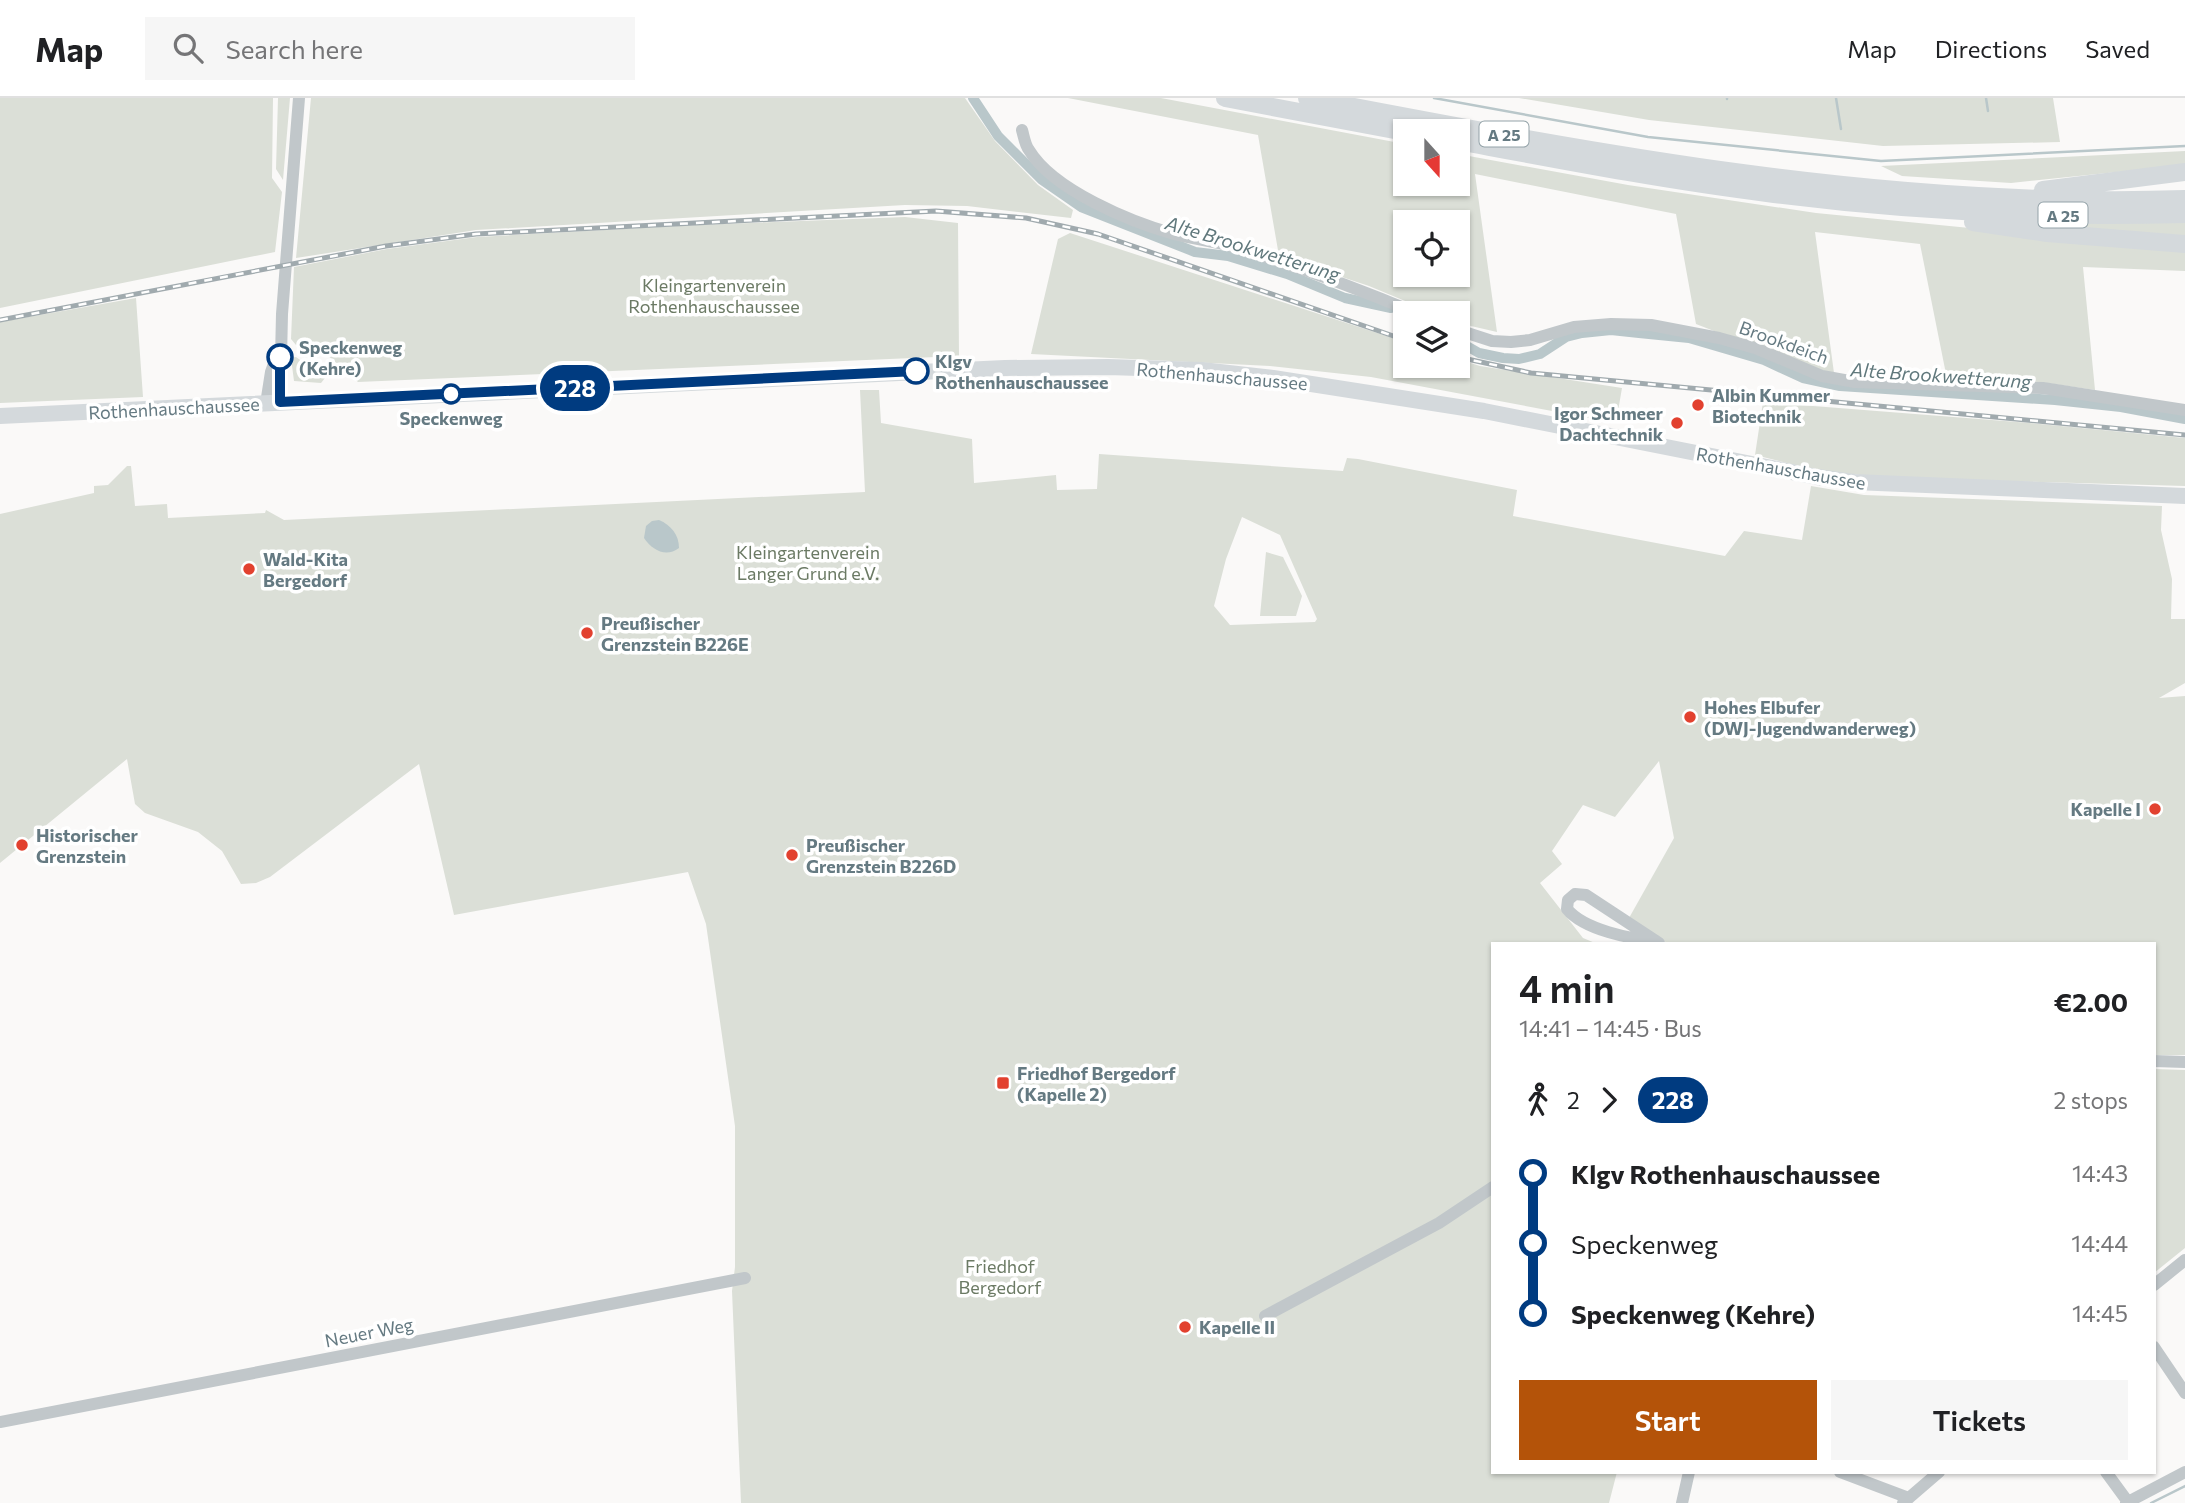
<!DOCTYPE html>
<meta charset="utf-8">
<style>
:root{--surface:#fff;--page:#f6f6f6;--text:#202124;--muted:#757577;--line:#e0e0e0;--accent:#b45309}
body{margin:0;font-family:Commissioner,sans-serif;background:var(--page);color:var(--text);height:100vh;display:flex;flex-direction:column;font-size:26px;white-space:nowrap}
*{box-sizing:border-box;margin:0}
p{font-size:23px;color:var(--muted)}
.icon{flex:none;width:38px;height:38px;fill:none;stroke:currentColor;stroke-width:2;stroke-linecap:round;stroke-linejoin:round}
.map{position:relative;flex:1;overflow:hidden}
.panel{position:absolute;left:1491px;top:844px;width:665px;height:532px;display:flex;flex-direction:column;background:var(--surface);border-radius:0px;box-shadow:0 2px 5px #0004}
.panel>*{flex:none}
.badge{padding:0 14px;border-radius:23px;font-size:24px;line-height:46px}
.needle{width:46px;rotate:159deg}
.controls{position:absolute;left:1393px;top:21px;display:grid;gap:14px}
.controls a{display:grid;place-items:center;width:77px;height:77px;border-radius:0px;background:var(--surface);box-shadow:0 2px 5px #0004;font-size:35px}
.map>.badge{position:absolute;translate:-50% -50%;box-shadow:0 0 0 4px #fff}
.legs{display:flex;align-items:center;gap:10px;height:77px;padding:0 28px;font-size:23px}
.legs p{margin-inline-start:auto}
.headline{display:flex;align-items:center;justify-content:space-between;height:119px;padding:0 28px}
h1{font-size:38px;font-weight:600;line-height:52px}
.button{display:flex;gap:14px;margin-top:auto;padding:14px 28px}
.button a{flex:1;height:80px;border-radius:0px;background:var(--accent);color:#fff;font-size:28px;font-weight:600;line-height:80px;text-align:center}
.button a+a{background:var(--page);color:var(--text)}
ul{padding:0 28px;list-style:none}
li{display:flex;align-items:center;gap:24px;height:70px;font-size:26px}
li i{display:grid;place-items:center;width:10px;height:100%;margin:0 9px;background:currentColor}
li i::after{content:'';width:18px;height:18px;margin:-9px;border:5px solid;border-radius:50%;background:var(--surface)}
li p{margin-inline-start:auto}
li:first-child i{background:linear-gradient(#0000 50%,currentColor 0)}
li:last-child i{background:linear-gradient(currentColor 50%,#0000 0)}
header{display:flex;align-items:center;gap:42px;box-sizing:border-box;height:98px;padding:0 35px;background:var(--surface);border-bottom:2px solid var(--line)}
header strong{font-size:33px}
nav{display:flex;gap:38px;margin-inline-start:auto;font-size:24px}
.search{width:490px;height:63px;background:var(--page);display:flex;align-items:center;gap:18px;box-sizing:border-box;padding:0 24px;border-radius:0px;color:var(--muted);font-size:26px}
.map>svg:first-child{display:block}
.green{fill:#dbdfd7;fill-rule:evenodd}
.water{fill:#b9c7ca}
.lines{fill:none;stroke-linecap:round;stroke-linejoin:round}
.stream{stroke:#b9c7ca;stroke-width:2.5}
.canal{stroke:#b9c7ca;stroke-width:10}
.minor{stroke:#c1c7ca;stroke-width:12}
.major{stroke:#d4d9dc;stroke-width:16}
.highway{stroke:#d4d9dc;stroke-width:18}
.rail-casing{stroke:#a0aaae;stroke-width:5}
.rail{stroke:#fff;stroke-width:2.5;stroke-dasharray:8;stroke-linecap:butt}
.line-1-casing{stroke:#fff;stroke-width:16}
.line-1{stroke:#003b80;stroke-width:10}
.stop-1-dot{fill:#fff;stroke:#003b80;stroke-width:3.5}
.poi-dot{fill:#e2412f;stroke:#fff;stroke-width:2.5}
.labels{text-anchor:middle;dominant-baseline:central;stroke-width:7;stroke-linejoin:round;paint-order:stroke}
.shield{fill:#fff;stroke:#93a2a8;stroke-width:2}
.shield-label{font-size:16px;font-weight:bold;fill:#657a82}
.park-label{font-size:18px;fill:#6b7a64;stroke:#fff}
.street-label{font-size:18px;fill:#657a82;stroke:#fff}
.stop-label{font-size:18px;font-weight:bold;fill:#657a82;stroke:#fff;text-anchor:start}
.poi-label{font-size:18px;font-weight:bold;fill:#657a82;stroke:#fff;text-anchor:start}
.water-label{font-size:19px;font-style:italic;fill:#60787c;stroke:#fff}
</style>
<header>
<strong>Map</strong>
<div class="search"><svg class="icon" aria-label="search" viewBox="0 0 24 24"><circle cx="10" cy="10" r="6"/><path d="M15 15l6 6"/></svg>Search here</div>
<nav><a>Map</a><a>Directions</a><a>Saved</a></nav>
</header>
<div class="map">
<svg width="2185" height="1405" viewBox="0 0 2185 1405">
<rect width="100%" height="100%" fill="#faf9f8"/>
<path class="green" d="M 0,0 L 273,0 L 272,80 L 282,94 L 275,154 L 0,210 Z
M 278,0 L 290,0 L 283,82 L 276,71 Z
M 311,0 L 965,0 L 995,43 L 1038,87 L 1073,112 L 1071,120 L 967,108 L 905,107 L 476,132 L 296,160 Z
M 1068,0 L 1161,0 L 1405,46 L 1405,86 L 1458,86 L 1458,56 L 1628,87 L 1816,115 L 2185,151 L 2185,173 L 2083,169 L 2095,292 L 2040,284 L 1947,281 L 1920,146 L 1815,134 L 1834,275 L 1806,269 L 1696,226 L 1676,116 L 1475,76 L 1497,234 L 1458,225 L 1458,215 L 1434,215 L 1369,188 L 1279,158 L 1258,37 ZM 1405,124 L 1458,124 L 1458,177 L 1405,177 Z
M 1519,0 L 2053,0 L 2060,44 L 1883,48 L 1649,22 Z
M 2185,53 L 2185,67 L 2011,85 L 1902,78 L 1881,68 Z
M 905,119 L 958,125 L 959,258 L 358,284 L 325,255 L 296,247 L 291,241 L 294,169 L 387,151 L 477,139 L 696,127 Z
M 2036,125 L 2185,125 L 2185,140 L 2100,135 Z
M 1070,135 L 1405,244 L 1405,268 L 1458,268 L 1458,261 L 1480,268 L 1622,290 L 1616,325 L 1371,279 L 1270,268 L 1031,256 L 1058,141 Z
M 136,200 L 143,299 L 0,305 L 0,224 Z
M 296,259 L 325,280 L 321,285 L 294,283 L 291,260 Z
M 860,292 L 879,292 L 881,325 L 972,341 L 974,385 L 1056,377 L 1057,392 L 1097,391 L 1099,356 L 1343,373 L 1347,360 L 1358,361 L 1517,392 L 1513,418 L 1725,458 L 1744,433 L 1802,442 L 1811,388 L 1864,397 L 2162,408 L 2161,432 L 2172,481 L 2171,521 L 2185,521 L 2185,585 L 2159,600 L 2185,598 L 2185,957 L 2154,957 L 2154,845 L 1667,845 L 1629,820 L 1674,740 L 1659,663 L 1615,719 L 1583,707 L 1552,753 L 1562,766 L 1540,785 L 1583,840 L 1595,845 L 1493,845 L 1493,1374 L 1617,1374 L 1609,1405 L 741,1405 L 732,1193 L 735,1169 L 735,1028 L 706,826 L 688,774 L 454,817 L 419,666 L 270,779 L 256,785 L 241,786 L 222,753 L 198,734 L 145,715 L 135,706 L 127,661 L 0,765 L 0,416 L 94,395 L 94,388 L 108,387 L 127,368 L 131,368 L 135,408 L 167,406 L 168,420 L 265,415 L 266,412 L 284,422 L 865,394 ZM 1242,419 L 1280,437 L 1317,521 L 1315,524 L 1230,527 L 1214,508 L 1226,461 Z
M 1763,304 L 2030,325 L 2185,340 L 2185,388 L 1891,380 L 1820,373 L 1755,357 Z
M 1266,454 L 1283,459 L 1302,498 L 1296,518 L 1260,518 Z
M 2154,971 L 2185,972 L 2185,1150 L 2154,1175 Z"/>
<path class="water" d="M 659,422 C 671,427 679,437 679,450 C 666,460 652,452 644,440 L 646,428 L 652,423 Z"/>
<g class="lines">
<path class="stream" d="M 1434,0 L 1648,39 L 1881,63 L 2185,48
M 1727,0 L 1727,1
M 1836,0 L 1841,31
M 1986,0 L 1988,13
M 2151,1405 L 2185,1388"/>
<path class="canal" d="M 973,0 L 998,38 L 1042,82 L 1081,109 L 1195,154 L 1228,158 L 1287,176 L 1345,200 L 1391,210
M 1458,243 L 1479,255 L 1503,260 L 1519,261 L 1540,256 L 1566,239 L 1582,235 L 1611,232 L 1639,235 L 1689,240 L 1764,262 L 1803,280 L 1840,288 L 2055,302 L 2121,309 L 2185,321"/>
<path class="minor" d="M 1022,32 C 1024,39 1025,47 1029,52 C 1053,92 1131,124 1174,136 C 1193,141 1213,143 1231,148 C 1294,167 1356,190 1416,215
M 1458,232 L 1492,243 L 1511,244 L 1530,242 L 1574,229 L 1611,226 L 1651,227 L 1719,240 L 1755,250 L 1822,278 L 1855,284 L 2043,290 L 2185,312
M 280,304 L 282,216 L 299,0
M 266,306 L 271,274 L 277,257
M 1656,843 C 1631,841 1584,832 1567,811 L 1568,802 L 1575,796 L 1586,797 L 1659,845
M 2154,963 L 2185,964
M 2154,1187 L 2185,1162
M 1265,1218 L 1439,1125 L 1493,1089
M 2154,1249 L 2185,1295
M 0,1324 L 745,1180
M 1840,1374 L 1909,1400
M 2106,1374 L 2128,1404
M 1682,1405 L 1689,1374
M 1903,1405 L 1939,1374
M 2126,1405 L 2185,1374"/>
<path class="major" d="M 0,318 L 1005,270 L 1108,269 L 1202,272 L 1273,280 L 1484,313 L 1817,379 L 1854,384 L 2185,398"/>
<path class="highway" d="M 1225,0 L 1405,34
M 1307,0 C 1600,56 1886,111 2185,101
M 1458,43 C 1560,62 1663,82 1767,95 C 1905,113 2045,120 2185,116
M 2043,92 L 2185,74
M 1973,124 L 2047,135 L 2185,146"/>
<defs>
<path id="rail" d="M 0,222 L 386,148 L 476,136 L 936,113 L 1026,120 L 1098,136 L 1405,242
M 1458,259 L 1531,275 L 2185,337"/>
</defs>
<use href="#rail" class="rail-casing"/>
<use href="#rail" class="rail"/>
</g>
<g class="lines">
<defs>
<path id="line-1" d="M 280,259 L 280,304 L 916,273"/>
</defs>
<use href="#line-1" class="line-1-casing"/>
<use href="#line-1" class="line-1"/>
</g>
<g class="stop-1-dot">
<circle cx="280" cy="259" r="12"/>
<circle cx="916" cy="273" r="12"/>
<circle cx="451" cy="296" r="9"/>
</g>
<g class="poi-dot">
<circle cx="1698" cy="307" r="7"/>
<circle cx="1677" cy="325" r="7"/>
<circle cx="249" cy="471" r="7"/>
<circle cx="587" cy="535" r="7"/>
<circle cx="1690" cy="619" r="7"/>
<circle cx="2155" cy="711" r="7"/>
<circle cx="22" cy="747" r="7"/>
<circle cx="792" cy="757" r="7"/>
<rect x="996" y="978" width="14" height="14" rx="3.5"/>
<circle cx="1185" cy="1229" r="7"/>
</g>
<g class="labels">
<g class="shield">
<rect x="1479.5" y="23.5" width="49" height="25" rx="5"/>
<rect x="2038.5" y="104.5" width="49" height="25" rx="5"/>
</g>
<g class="shield-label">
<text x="1504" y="36">A 25</text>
<text x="2063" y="117">A 25</text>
</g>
<g class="park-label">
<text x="714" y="187">Kleingartenverein<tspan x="714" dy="21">Rothenhauschaussee</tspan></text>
<text x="808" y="454">Kleingartenverein<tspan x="808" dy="21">Langer Grund e.V.</tspan></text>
<text x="1000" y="1168">Friedhof<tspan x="1000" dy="21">Bergedorf</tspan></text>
</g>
<g class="street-label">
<text transform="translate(1784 244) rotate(20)">Brookdeich</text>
<text transform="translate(1222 278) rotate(5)">Rothenhauschaussee</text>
<text transform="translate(174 310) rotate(-3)">Rothenhauschaussee</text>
<text transform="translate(1781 370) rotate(10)">Rothenhauschaussee</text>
<text transform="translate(369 1234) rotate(-11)">Neuer Weg</text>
</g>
<g class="stop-label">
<text x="299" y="249">Speckenweg<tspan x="299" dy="21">(Kehre)</tspan></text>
<text x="935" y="263">Klgv<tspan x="935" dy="21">Rothenhauschaussee</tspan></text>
<text x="451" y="320" text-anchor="middle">Speckenweg</text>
</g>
<g class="poi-label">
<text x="1712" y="297">Albin Kummer<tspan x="1712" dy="21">Biotechnik</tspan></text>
<text x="1663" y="315" text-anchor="end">Igor Schmeer<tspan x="1663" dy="21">Dachtechnik</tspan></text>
<text x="263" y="461">Wald-Kita<tspan x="263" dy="21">Bergedorf</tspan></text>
<text x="601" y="525">Preußischer<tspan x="601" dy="21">Grenzstein B226E</tspan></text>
<text x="1704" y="609">Hohes Elbufer<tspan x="1704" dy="21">(DWJ-Jugendwanderweg)</tspan></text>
<text x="2141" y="711" text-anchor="end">Kapelle I</text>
<text x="36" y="737">Historischer<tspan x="36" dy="21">Grenzstein</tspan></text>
<text x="806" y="747">Preußischer<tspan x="806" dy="21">Grenzstein B226D</tspan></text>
<text x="1017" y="975">Friedhof Bergedorf<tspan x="1017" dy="21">(Kapelle 2)</tspan></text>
<text x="1199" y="1229">Kapelle II</text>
</g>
<g class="water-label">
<text transform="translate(1253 150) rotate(17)">Alte Brookwetterung</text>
<text transform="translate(1941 277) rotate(4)">Alte Brookwetterung</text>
</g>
</g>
</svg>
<div class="controls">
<a><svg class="needle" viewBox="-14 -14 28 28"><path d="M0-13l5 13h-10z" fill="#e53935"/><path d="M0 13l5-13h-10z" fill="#757577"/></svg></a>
<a><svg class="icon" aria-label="locate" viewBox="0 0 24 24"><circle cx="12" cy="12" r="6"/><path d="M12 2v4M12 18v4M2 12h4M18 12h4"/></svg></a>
<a><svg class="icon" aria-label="layers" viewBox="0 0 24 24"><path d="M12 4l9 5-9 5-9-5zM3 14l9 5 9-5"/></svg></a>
</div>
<b class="badge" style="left:575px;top:290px;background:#003b80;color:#fff">228</b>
<section class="panel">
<div class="headline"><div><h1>4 min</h1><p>14:41 – 14:45 · Bus</p></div><b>€2.00</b></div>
<div class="legs"><svg class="icon" aria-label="walk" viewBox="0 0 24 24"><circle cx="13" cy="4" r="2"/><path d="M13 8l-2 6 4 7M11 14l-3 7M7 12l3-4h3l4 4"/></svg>2<svg class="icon" aria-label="forward" viewBox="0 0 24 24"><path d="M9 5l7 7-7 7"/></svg><b class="badge" style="background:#003b80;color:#fff">228</b><p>2 stops</p></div>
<ul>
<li><i style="color:#003b80"></i><b>Klgv Rothenhauschaussee</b><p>14:43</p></li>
<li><i style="color:#003b80"></i><span>Speckenweg</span><p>14:44</p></li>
<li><i style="color:#003b80"></i><b>Speckenweg (Kehre)</b><p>14:45</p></li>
</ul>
<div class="button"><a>Start</a><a>Tickets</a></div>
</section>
</div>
